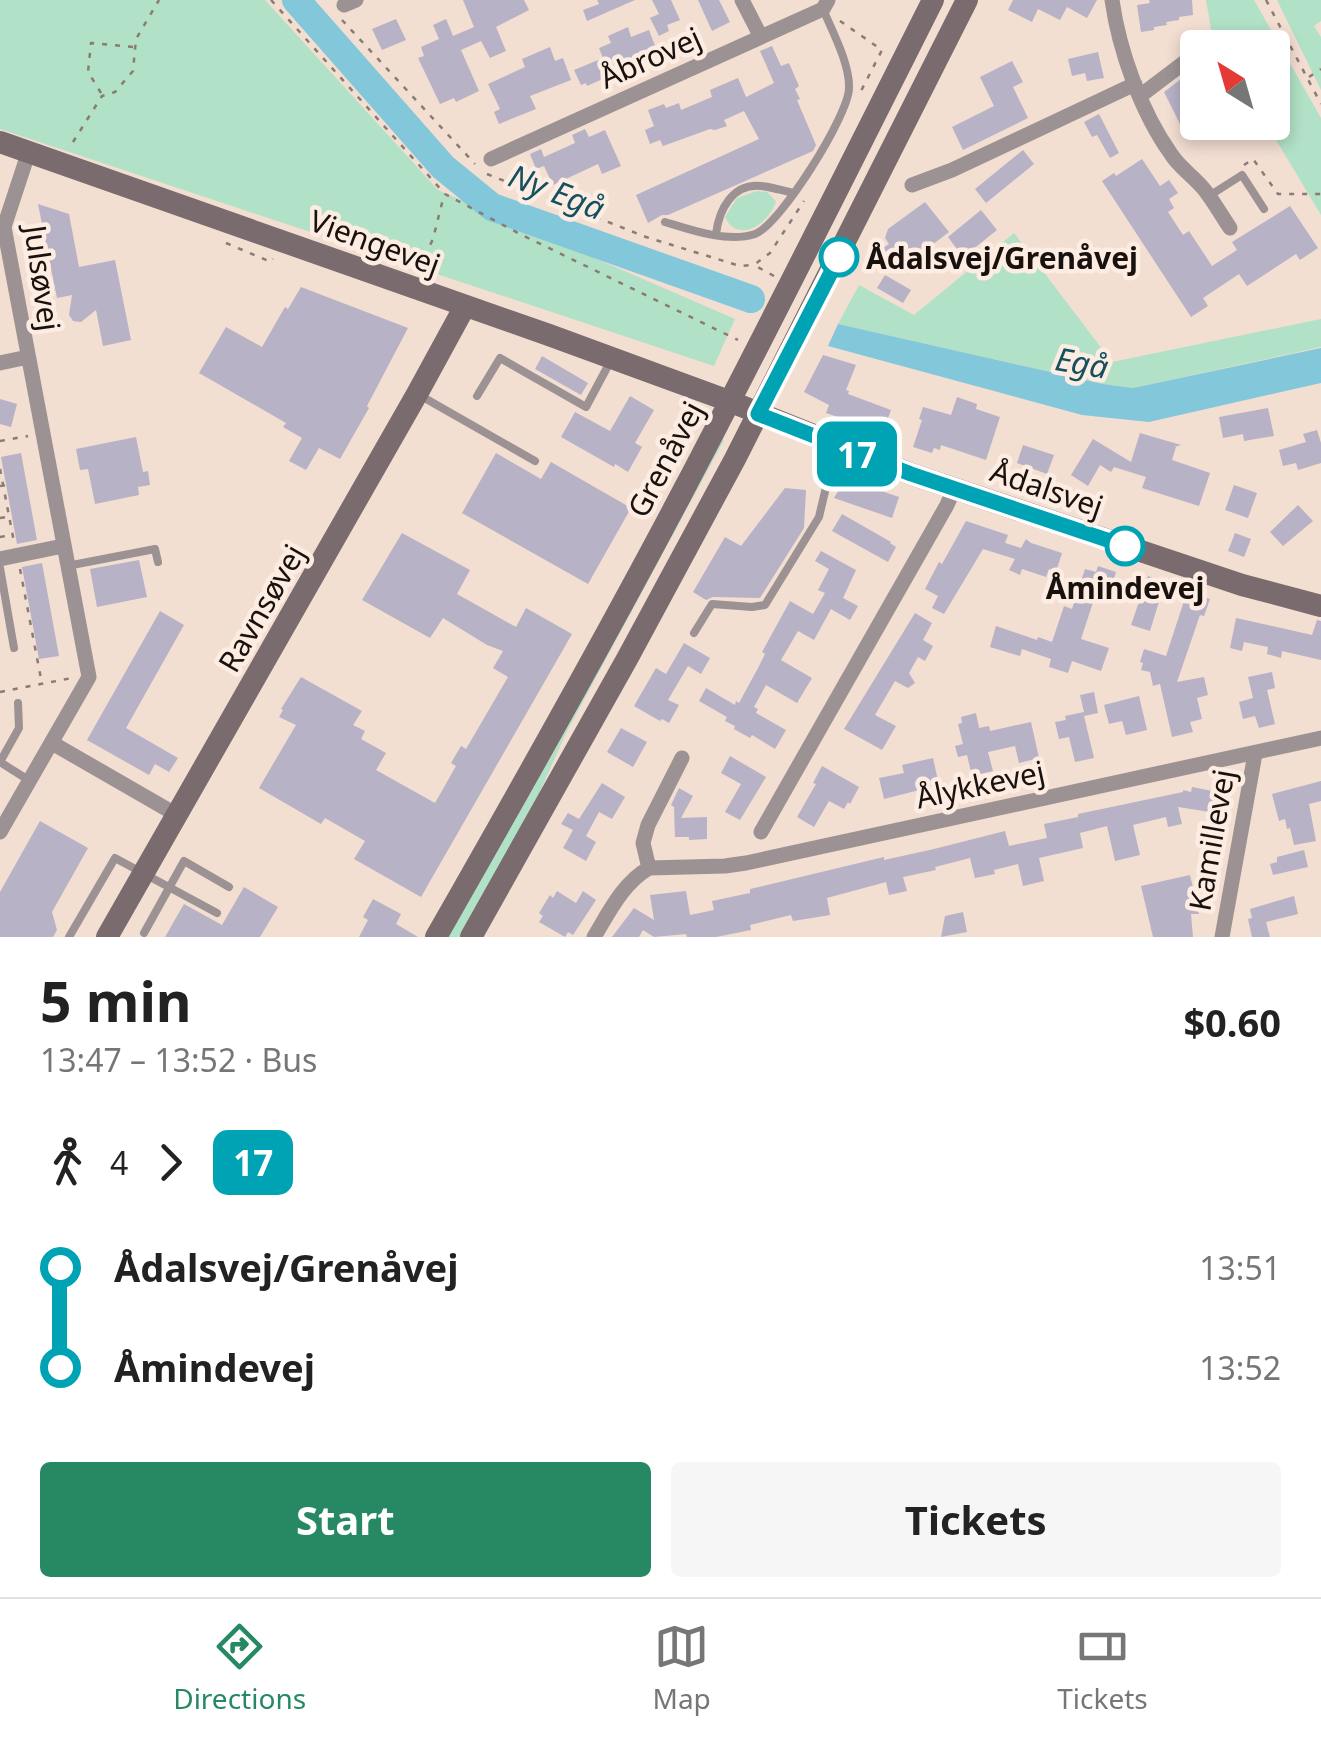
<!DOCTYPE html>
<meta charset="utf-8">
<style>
:root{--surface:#fff;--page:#f6f6f6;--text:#222;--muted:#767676;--line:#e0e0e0;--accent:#268963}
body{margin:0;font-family:"Noto Sans",sans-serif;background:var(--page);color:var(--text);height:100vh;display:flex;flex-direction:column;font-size:38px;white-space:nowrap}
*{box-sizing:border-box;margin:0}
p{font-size:32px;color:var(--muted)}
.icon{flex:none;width:55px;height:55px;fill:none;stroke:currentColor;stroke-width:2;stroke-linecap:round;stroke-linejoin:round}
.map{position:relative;height:937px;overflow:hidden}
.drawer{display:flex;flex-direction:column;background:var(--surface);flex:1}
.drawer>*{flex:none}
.badge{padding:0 20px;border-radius:15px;font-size:35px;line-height:65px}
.needle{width:65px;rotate:323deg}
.fabs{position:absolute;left:1180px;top:30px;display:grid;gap:20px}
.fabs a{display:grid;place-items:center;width:110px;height:110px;border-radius:10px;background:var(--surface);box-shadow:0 5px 15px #0003;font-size:50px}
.map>.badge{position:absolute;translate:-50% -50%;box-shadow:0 0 0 5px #fff}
.legs{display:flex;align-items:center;gap:15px;height:110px;padding:0 40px;font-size:32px}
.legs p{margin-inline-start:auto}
.headline{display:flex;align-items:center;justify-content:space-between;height:170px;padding:0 40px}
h1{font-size:55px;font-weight:700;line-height:75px}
.cta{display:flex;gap:20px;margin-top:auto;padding:20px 40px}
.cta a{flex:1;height:115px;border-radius:10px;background:var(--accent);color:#fff;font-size:40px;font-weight:700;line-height:115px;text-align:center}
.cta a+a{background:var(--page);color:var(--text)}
ul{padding:0 40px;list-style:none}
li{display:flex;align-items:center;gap:35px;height:100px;font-size:38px}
li i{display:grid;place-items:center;width:15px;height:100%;margin:0 12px;background:currentColor}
li i::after{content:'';width:25px;height:25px;margin:-12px;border:8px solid;border-radius:50%;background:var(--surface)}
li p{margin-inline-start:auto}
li:first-child i{background:linear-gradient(#0000 50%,currentColor 0)}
li:last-child i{background:linear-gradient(currentColor 50%,#0000 0)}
.menu{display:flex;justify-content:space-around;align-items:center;height:140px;border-top:2px solid var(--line);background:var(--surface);font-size:28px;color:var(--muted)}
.menu a{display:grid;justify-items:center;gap:5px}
.menu .selected{color:var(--accent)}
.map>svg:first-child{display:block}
.green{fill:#b1e1c6}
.water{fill:#82c7da}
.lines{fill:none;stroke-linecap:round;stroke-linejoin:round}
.river{stroke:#82c7da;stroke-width:28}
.building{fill:#b7b2c6}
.path{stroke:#8a7b73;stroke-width:2.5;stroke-dasharray:5 8;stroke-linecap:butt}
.lane{stroke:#9c9294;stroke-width:8}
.street{stroke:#9c9294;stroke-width:15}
.secondary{stroke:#7a6b6e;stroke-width:22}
.line-1-casing{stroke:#fff;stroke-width:22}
.line-1{stroke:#00a3b4;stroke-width:15}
.stop-1-dot{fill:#fff;stroke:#00a3b4;stroke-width:5}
.labels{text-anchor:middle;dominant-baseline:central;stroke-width:9;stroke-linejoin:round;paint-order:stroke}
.street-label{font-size:30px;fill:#18110d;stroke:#fdece2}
.stop-label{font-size:30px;font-weight:bold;fill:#18110d;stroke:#fdece2;text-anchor:start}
.water-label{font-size:32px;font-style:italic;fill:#15505e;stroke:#fdece2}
</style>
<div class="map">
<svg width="1321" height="937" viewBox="0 0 1321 937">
<rect width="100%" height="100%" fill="#f3ded2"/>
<path class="green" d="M 0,0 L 265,0 L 438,190 L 735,319 L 714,366 L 0,129 Z
M 1206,0 L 1254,0 L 1321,118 L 1321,215 L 1266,123 L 1272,122 L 1272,48 L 1222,47 L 1211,29 Z
M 1277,0 L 1321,0 L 1321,21 L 1314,26 L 1321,37 L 1321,90 Z
M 757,191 L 767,192 L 776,201 C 770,223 738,245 725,217 L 737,198 Z
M 1014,233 L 1112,362 L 1321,319 L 1321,347 L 1133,388 L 1103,384 L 838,324 L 859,285 L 914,315 Z
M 721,438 L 724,440 L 566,733 L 534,805 L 461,937 L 446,937 Z"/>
<path class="water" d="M 838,324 L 1103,384 L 1133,388 L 1321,348 L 1321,383 L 1149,422 L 1082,415 L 828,346 Z"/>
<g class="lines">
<path class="river" d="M 296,0 L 443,167 L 492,207 L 751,299"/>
</g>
<path class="building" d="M 463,0 L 524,0 L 529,10 L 496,27 L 506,51 L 490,58 L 481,41 L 461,50 L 479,91 L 456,102 L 454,98 L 440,104 L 418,58 L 424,56 L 421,47 L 439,39 L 433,25 L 446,19 L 453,36 L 474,27 Z
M 597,0 L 635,0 L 587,21 L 583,10 L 599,4 Z
M 652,0 L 671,0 L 680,20 L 667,25 L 669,31 L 659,36 L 650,18 L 659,14 Z
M 698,0 L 719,0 L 730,22 L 712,31 Z
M 1013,0 L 1097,0 L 1087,18 L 1067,7 L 1060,20 L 1038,9 L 1032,22 L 1008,10 Z
M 1149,0 L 1192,0 L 1193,15 L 1179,17 L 1179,20 L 1166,22 L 1167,25 L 1154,27 L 1154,30 L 1141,32 L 1137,5 L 1150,3 Z
M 396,19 L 406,40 L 382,50 L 372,29 Z
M 628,27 L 631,37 L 649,30 L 657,51 L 616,67 L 618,72 L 587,86 L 586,83 L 581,85 L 574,70 L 603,58 L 599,48 L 611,43 L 608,36 Z
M 772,46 L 781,66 L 789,63 L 799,86 L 795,89 L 800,99 L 797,100 L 816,145 L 813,151 L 668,215 L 662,215 L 648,223 L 636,195 L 759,139 L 744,111 L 724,120 L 727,126 L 715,130 L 710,129 L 663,146 L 660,140 L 650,144 L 645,130 L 654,126 L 648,110 L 664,104 L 666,108 L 679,103 L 681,110 L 712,97 L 710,90 L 738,78 L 746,97 L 774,83 L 760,51 Z
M 550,47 L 555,61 L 563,58 L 571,80 L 530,96 L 536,109 L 499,124 L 494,112 L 500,109 L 488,84 L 525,67 L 522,59 Z
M 1098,52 L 1104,78 L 1087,81 L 1085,73 L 1072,76 L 1068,59 Z
M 1012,61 L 1023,82 L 1013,87 L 1028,118 L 963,150 L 952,127 L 994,106 L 980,77 Z
M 1198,66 L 1197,131 L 1186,136 L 1164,92 Z
M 1099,114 L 1119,153 L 1110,158 L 1097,135 L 1092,137 L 1084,122 Z
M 585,129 L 589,137 L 605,130 L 621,166 L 602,174 L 598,164 L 553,185 L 544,166 L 536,169 L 530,154 L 541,149 L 544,157 L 575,143 L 572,135 Z
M 1023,150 L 1034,164 L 986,203 L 975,189 Z
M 1142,159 L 1160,186 L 1169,180 L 1178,193 L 1169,199 L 1174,208 L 1168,212 L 1183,235 L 1189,231 L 1212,266 L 1237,250 L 1232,242 L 1290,206 L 1318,248 L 1300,260 L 1296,254 L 1247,286 L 1239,274 L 1203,298 L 1208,306 L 1191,317 L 1102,181 L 1114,173 L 1116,176 Z
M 925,202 L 949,232 L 920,254 L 918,252 L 896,268 L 882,249 L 889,244 L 885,238 L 888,229 Z
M 38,204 L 69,214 L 79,267 L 115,260 L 131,340 L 103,346 L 96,310 L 81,322 L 73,321 L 69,315 L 72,295 L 57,298 Z
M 981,210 L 997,230 L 963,257 L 948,237 Z
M 885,275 L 911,290 L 903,303 L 877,288 Z
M 301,287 L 408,328 L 367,406 L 369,408 L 340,459 L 319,448 L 306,470 L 289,461 L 302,438 L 283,427 L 286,423 L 199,373 L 226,327 L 262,347 L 285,307 L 288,309 Z
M 823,355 L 856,365 L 846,390 L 849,391 L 848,394 L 891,410 L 883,432 L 826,413 L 829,405 L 804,392 Z
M 542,356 L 588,383 L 581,395 L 535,369 Z
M 630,396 L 654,410 L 635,443 L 642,447 L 628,472 L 615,464 L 614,467 L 561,437 L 575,412 L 610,431 Z
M 957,397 L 977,404 L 976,409 L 1000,417 L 986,460 L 941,445 L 940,450 L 934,448 L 932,453 L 913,447 L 922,420 L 919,419 L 923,407 L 951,415 Z
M 0,399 L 17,404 L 11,427 L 0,424 Z
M 1268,408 L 1274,436 L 1244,441 L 1243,434 L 1223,438 L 1219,417 Z
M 1317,430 L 1321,443 L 1321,463 L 1298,470 L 1296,463 L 1283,466 L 1279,450 L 1306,442 L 1303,434 Z
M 1140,433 L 1181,445 L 1174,447 L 1176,447 L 1172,460 L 1210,473 L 1199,506 L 1142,488 L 1146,477 L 1114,467 L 1111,472 L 1100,465 L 1088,486 L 1071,475 L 1093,439 L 1131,462 Z
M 136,437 L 143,472 L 148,471 L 150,485 L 138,487 L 139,495 L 95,504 L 88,469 L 80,470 L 76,449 Z
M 1023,445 L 1054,455 L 1047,474 L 1017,463 Z
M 21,453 L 37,540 L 17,544 L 1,457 Z
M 496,453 L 541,479 L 551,462 L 631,508 L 588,584 L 462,513 Z
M 844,481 L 859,490 L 861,484 L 899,497 L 892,518 L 834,498 Z
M 1234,485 L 1257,493 L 1248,518 L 1225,510 Z
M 785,488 L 806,490 L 804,528 L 760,598 L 713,597 L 706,600 L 693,592 L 725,537 L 741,546 Z
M 1298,505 L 1313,521 L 1283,546 L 1270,532 Z
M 842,514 L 891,542 L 890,543 L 896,547 L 888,562 L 832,531 Z
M 966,521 L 1008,535 L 1005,543 L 1021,548 L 1026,539 L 1031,543 L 1062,553 L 1056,572 L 1049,569 L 1046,577 L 1022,569 L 1020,575 L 1009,570 L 1015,559 L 983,549 L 944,614 L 932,608 L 938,596 L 925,589 L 939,562 L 942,564 Z
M 402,533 L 470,570 L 457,594 L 516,627 L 526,608 L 572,634 L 421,897 L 354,859 L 365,841 L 325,818 L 321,824 L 259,788 L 296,725 L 279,717 L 283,710 L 281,709 L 301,677 L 362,711 L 353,725 L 365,731 L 361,739 L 386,753 L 376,770 L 435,803 L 456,766 L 451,763 L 461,746 L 466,749 L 508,677 L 493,668 L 503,651 L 487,645 L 443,618 L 430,638 L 362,600 Z
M 1235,533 L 1251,539 L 1244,557 L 1228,551 Z
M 821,551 L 856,570 L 843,598 L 858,606 L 850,620 L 831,609 L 814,640 L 798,631 L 781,660 L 812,678 L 797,703 L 766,685 L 754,707 L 758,709 L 756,713 L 786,730 L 775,749 L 752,735 L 750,738 L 734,729 L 735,726 L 725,721 L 727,717 L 699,701 L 706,688 L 735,705 L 736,701 L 739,703 L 758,668 L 765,654 L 762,652 L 790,601 L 813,614 L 825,593 L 818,590 L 829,569 L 815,561 Z
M 139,560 L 147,597 L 97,607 L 90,569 Z
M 42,563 L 59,656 L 39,659 L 22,567 Z
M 1098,566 L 1116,572 L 1112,585 L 1104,582 L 1103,585 L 1099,584 L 1081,639 L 1109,648 L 1101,671 L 1072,661 L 1068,673 L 1049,667 L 1051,659 L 1022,649 L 1020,656 L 990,647 L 996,626 L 1037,640 L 1038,637 L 1052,642 L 1064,606 L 1072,609 L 1085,569 L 1096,572 Z
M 1148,576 L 1165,582 L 1150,631 L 1131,625 Z
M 1190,592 L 1210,599 L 1204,616 L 1200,615 L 1177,682 L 1204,677 L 1208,695 L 1197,698 L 1202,719 L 1190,722 L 1193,732 L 1172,737 L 1160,684 L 1153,686 L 1150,672 L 1141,670 L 1143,663 L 1140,662 L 1144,649 L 1166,656 L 1185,598 L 1188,599 Z
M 160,611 L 184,625 L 126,728 L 178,758 L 169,772 L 155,764 L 149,775 L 87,740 Z
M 915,613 L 932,623 L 923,640 L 933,646 L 925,661 L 918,657 L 909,673 L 915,683 L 908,688 L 895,681 L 875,715 L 896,726 L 882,750 L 844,729 Z
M 1236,618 L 1312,635 L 1317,620 L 1321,621 L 1321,660 L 1282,651 L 1281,658 L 1267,654 L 1268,647 L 1244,642 L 1242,651 L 1230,648 Z
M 684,643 L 710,658 L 701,674 L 688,666 L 668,700 L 679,705 L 669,723 L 662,719 L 660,721 L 634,706 L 656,668 L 666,674 Z
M 1272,672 L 1275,688 L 1267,690 L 1275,724 L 1259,728 L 1255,716 L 1243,719 L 1239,702 L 1253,698 L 1248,677 Z
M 1094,692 L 1098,713 L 1084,716 L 1094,758 L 1075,762 L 1069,737 L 1059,739 L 1055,722 L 1066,720 L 1065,716 L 1084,712 L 1080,695 Z
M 1139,696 L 1147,730 L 1126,735 L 1122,721 L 1109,724 L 1104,705 Z
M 976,713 L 979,728 L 989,726 L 990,731 L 1031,722 L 1039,758 L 1019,763 L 1015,746 L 988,752 L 993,771 L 972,776 L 967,755 L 958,757 L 955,746 L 963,744 L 958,724 L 962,723 L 961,717 Z
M 621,728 L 647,742 L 633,767 L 607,752 Z
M 730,756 L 766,777 L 740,820 L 725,812 L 741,784 L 721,773 Z
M 933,758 L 939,785 L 884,799 L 879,778 L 904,773 L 902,765 Z
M 822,766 L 859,787 L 850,804 L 848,802 L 844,809 L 829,801 L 814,827 L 797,817 L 816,784 L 813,783 Z
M 1321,781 L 1321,801 L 1309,804 L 1316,841 L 1294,845 L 1290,828 L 1287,829 L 1285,819 L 1279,821 L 1272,794 Z
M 602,783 L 625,797 L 612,819 L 599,812 L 586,836 L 596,842 L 586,861 L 563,848 L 573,830 L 561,824 L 568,813 L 579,819 Z
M 1192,787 L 1227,794 L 1220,833 L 1208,831 L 1210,812 L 1178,807 L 1182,824 L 1168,827 L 1166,817 L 1133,825 L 1140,855 L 1115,861 L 1107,826 L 1080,833 L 1083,848 L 1039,858 L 1044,881 L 1023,886 L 1018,864 L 994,870 L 995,874 L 975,878 L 970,858 L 935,867 L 936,870 L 903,877 L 907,891 L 889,895 L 886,882 L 827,898 L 830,915 L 793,921 L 791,915 L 750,925 L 751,930 L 716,937 L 687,937 L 686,934 L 654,937 L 643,930 L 639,937 L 612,937 L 634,908 L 654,920 L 650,895 L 686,891 L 690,915 L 714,910 L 712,901 L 750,893 L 750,889 L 884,857 L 884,860 L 934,849 L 1005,831 L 1009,846 L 1047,838 L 1044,824 L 1078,817 L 1078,814 L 1183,792 L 1183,790 L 1191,792 Z
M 679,788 L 693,796 L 681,818 L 707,817 L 707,839 L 689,840 L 689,837 L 675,837 L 674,807 L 671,805 Z
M 40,821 L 88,848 L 52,912 L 57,930 L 53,937 L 0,937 L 0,892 Z
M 1304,850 L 1308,867 L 1273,875 L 1270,864 L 1277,862 L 1277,857 Z
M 1190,875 L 1199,914 L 1191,914 L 1193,937 L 1153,937 L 1141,886 Z
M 244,887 L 278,907 L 260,937 L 165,937 L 184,904 L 222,925 Z
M 557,891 L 576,903 L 583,891 L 596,900 L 573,935 L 568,932 L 565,937 L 539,922 L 543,916 L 539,913 L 550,895 L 553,898 Z
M 1294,896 L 1298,914 L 1266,922 L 1270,937 L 1252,937 L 1248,919 L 1252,918 L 1250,909 Z
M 373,899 L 401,914 L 396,924 L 418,937 L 359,937 L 368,920 L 363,917 Z
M 963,912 L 967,932 L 941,937 L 945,916 Z"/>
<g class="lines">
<path class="path" d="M 271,0 L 445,194 L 518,233 L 738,340
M 1266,0 L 1321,104
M 342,20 L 475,164
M 840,21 L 882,50 L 861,91
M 1309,77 L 1321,69
M 101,93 L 88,72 L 91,43 L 134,47
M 73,142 L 102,96 L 115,92 L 133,71 L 136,39 L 159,0
M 1244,165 L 1253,159 L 1278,194 L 1321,194
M 487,174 L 646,237 L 740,266 L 752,265
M 226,243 L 271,262 L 273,259
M 419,268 L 433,239 L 444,195
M 774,276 L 754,265 L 770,253 L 804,201
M 0,441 L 28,436
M 0,469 L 14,542
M 0,486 L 6,485
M 0,518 L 12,516
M 0,537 L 11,535
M 20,569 L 42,684
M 0,692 L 72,678"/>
<path class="lane" d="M 1209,196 L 1242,175 L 1264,209
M 665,222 C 691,230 727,243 755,234 C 780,225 849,115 849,88 C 850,64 832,31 823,9
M 716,234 C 719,209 733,183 761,186 C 772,187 783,191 794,193
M 421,396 L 535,461
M 477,396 L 500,358 L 586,407 L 610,362
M 67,566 L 155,549 L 158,562
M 0,568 L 14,648
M 694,633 L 712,604 L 752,607 L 765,605 L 819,517 L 827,483 L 842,453
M 0,762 L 19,728 L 18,703
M 0,762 L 30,781
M 144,933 L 184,861 L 229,887
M 69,937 L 115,858 L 217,913"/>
<path class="street" d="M 742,0 L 761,37
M 1112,0 C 1119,50 1141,112 1171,154 C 1179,167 1193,176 1203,188 C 1213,200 1221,215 1230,228
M 344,5 L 356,0
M 1140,96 L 1198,52
M 491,159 L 823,9 L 828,0
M 912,185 L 952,170 L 1135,84
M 0,363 L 28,357
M 0,559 L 63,546
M 52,743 L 177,815
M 0,832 L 89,677 L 4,227 L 29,151
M 761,832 L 947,505 L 954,489
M 649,868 L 643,843 L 648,825 L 682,758
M 594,937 C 609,912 623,883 649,868 L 725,866 L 746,863 L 1321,738
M 1222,937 L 1255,754"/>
<path class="secondary" d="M 0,142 L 549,335 L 729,401 L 911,474 L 1242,585 L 1321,606
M 107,937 L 417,394 L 465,306
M 436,937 C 520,790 603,643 682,493 C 768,330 850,165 933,0
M 471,937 L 627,659 L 735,459 L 967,0"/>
</g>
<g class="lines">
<defs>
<path id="line-1" d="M 839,257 L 758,414 L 911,474 L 1125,546"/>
</defs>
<use href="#line-1" class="line-1-casing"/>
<use href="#line-1" class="line-1"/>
</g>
<g class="stop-1-dot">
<circle cx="839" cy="257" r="18"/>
<circle cx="1125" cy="546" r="18"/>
</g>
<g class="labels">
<g class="street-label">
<text transform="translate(650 57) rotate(-24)">Åbrovej</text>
<text transform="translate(375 242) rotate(20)">Viengevej</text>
<text transform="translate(43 278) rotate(82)">Julsøvej</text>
<text transform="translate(665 459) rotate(-62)">Grenåvej</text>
<text transform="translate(1047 488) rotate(19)">Ådalsvej</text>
<text transform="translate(261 608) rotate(-60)">Ravnsøvej</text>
<text transform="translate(980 784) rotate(-12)">Ålykkevej</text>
<text transform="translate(1211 840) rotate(-80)">Kamillevej</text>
</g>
<g class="stop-label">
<text x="866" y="257">Ådalsvej/Grenåvej</text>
<text x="1125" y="587" text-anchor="middle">Åmindevej</text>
</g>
<g class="water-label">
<text transform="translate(557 191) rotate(21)">Ny Egå</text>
<text transform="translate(1082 362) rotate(10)">Egå</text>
</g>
</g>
</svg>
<div class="fabs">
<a><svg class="needle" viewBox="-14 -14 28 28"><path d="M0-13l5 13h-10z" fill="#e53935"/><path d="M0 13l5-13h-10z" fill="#767676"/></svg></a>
</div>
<b class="badge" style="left:857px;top:454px;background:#00a3b4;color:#fff">17</b>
</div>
<section class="drawer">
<div class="headline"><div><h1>5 min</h1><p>13:47 – 13:52 · Bus</p></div><b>$0.60</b></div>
<div class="legs"><svg class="icon" aria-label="walk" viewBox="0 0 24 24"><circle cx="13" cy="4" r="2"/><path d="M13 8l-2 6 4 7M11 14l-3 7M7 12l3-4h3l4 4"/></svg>4<svg class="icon" aria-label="forward" viewBox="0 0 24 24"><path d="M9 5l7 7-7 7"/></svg><b class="badge" style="background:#00a3b4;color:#fff">17</b></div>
<ul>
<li><i style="color:#00a3b4"></i><b>Ådalsvej/Grenåvej</b><p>13:51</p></li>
<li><i style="color:#00a3b4"></i><b>Åmindevej</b><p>13:52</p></li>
</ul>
<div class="cta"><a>Start</a><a>Tickets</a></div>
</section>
<nav class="menu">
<a class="selected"><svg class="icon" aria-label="directions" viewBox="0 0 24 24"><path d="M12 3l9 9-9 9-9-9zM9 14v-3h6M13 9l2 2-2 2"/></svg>Directions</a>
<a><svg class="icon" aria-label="map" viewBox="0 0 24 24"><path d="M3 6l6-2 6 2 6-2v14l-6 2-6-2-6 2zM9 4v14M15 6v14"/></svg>Map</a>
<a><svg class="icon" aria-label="tickets" viewBox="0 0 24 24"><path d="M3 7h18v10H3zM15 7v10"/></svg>Tickets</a>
</nav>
